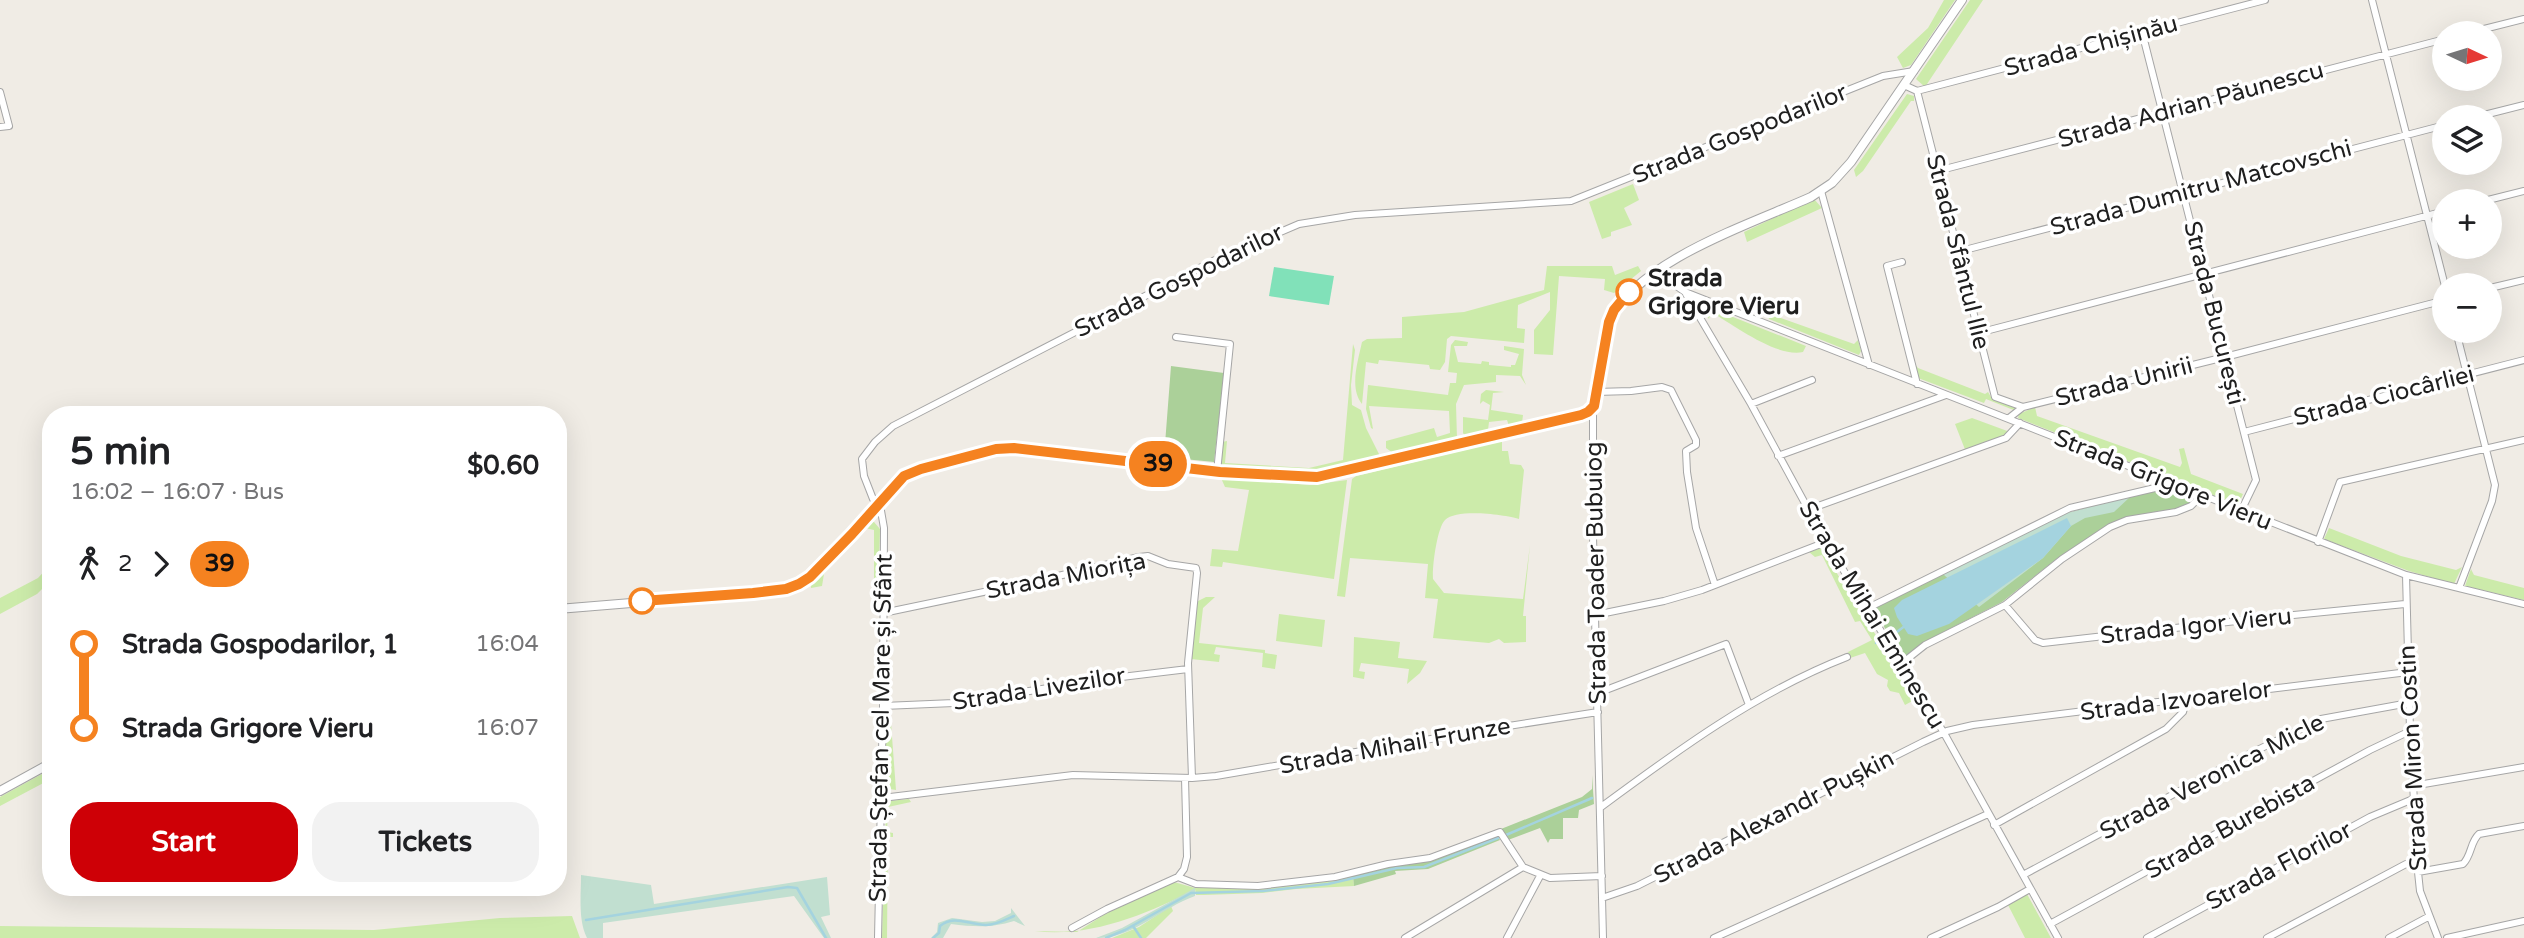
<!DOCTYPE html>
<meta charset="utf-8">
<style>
:root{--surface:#fff;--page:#f2f2f2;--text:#202124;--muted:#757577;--accent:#ce0006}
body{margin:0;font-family:"Varela Round",sans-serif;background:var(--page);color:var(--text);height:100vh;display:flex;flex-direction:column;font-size:26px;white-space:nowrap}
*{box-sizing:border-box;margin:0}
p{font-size:23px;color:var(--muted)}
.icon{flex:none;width:38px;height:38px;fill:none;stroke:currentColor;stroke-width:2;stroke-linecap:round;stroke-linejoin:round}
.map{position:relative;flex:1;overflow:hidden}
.drawer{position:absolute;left:42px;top:406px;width:525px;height:490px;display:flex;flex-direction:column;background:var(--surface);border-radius:28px;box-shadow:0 7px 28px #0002}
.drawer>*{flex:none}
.badge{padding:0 14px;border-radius:23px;font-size:24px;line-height:46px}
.needle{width:46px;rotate:94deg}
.fabs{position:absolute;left:2432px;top:21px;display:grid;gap:14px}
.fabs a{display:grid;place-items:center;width:70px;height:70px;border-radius:50%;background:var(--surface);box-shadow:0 7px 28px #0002;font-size:35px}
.map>.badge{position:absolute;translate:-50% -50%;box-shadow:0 0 0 4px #fff}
.legs{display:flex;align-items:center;gap:10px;height:77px;padding:0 28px;font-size:23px}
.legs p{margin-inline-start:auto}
.head{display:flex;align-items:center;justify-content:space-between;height:119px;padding:0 28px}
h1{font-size:38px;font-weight:700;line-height:52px}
.cta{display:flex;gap:14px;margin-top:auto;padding:14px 28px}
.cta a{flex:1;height:80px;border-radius:28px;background:var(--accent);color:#fff;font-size:28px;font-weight:700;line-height:80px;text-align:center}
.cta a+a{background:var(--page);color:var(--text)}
ul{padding:0 28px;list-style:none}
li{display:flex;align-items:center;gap:24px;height:84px;font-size:26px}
li i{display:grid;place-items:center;width:10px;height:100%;margin:0 9px;background:currentColor}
li i::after{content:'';width:18px;height:18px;margin:-9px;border:5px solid;border-radius:50%;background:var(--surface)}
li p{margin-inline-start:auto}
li:first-child i{background:linear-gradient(#0000 50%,currentColor 0)}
li:last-child i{background:linear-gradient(currentColor 50%,#0000 0)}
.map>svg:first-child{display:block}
.grass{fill:#ccebaa}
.forest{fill:#abd099}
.wetland{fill:#c1dfd0}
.pitch{fill:#81e1b9}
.water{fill:#a4d3df}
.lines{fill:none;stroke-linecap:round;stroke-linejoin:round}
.stream{stroke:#a4d3df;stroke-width:2.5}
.minor-casing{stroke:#a6a6a6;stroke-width:8}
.tertiary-casing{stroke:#a6a6a6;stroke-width:10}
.minor{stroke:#fff;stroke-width:6}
.tertiary{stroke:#fff;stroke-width:8}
.line-1-casing{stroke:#fff;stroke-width:16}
.line-1{stroke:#f58220;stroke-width:10}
.stop-1-dot{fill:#fff;stroke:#f58220;stroke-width:3.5}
.labels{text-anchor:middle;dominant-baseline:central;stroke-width:7;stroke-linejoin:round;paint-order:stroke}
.street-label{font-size:24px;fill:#1f1f1f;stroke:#fff}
.stop-label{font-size:24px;font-weight:bold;fill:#1f1f1f;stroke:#fff;text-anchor:start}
</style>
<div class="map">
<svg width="2524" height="938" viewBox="0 0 2524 938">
<rect width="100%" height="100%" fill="#f0ece5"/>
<path class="grass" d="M 1944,0 L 1955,0 L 1911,65 L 1903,68 L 1897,57 L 1928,28 Z
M 1970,0 L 1983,0 L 1925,87 L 1916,79 Z
M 1907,94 L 1914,96 L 1914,101 L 1911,101 L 1863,171 L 1856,177 L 1854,170 Z
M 1633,184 L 1639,200 L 1624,208 L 1632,225 L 1611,232 L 1611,236 L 1602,239 L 1589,202 Z
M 1814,199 L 1822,208 L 1747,242 L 1744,232 Z
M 1547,266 L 1612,266 L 1615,275 L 1638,266 L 1641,271 L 1614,293 L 1604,290 L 1605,279 L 1559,276 L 1553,355 L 1534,354 L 1534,330 L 1550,310 L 1550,292 L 1518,305 L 1517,328 L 1525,329 L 1524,343 L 1451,336 L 1447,339 L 1445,362 L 1440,370 L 1430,369 L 1429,365 L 1379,360 L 1378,364 L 1366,362 L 1362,404 C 1349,388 1358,361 1362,342 L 1367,339 L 1402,338 L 1402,317 L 1464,312 L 1544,290 Z
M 1703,305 L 1806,346 L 1803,352 C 1777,358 1734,325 1711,312 L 1709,319 L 1702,309 Z
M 1767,313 L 1854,344 L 1858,340 L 1861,351 L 1859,355 L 1769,319 Z
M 1455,340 L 1468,342 L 1467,346 L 1454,346 L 1458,362 L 1481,364 L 1482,361 L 1489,362 L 1489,365 L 1511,367 L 1511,365 L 1515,365 L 1519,354 L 1504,350 L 1504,346 L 1524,349 L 1522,375 L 1526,385 L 1520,376 L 1496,375 L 1496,382 L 1464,385 L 1456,404 L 1457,439 L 1393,453 L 1386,448 L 1386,441 L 1434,428 L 1437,437 L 1450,433 L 1449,411 L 1369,406 L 1373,429 L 1371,428 L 1366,409 L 1368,385 L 1448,395 L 1450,383 L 1456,383 L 1457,373 L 1448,372 L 1451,345 Z
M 1353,344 L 1355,350 L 1351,385 L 1352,405 L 1361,410 L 1366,428 L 1381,458 L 1330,471 L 1302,473 L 1221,466 L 1222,442 L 1227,441 L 1225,463 L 1309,468 L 1343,460 Z
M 1914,363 L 1918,368 L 1985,394 L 1988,392 L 1991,397 L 2018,408 L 2016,411 L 1986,399 L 1984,403 L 1918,378 Z
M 1486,390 L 1504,392 L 1493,393 L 1491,410 L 1523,415 L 1522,423 L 1509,426 L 1507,420 L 1489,422 L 1488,430 L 1465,436 L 1463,433 L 1463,417 L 1488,420 L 1490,405 L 1483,401 L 1480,404 L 1481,394 Z
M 2035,407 L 2037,416 L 2180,467 L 2182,463 L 2179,449 L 2184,448 L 2191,474 L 2243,494 L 2238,505 L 2018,418 L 2019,414 Z
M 1972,418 L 2010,432 L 1966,452 L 1955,424 Z
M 1502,441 L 1502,451 L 1508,451 L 1510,464 L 1521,465 L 1524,470 L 1519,519 C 1506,515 1457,508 1445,520 C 1437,528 1432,567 1433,579 L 1444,593 L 1523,599 L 1530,545 L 1523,616 L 1526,616 L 1526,642 L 1504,643 L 1499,639 L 1489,643 L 1433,638 L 1438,599 L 1425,598 L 1428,564 L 1350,558 L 1345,597 L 1337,596 L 1352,479 L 1356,476 Z
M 1221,478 L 1310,485 L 1347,480 L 1334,579 L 1223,562 L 1222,567 L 1210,566 L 1212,549 L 1238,551 L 1249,490 L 1225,487 Z
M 870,522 L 874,522 L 880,529 L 878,601 L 874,601 L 874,530 L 865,528 L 824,574 L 822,586 L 811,588 L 811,583 Z
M 2329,528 L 2401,556 L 2456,570 L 2462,567 L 2454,584 L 2409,571 L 2324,539 Z
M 1821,548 L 1916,699 L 1905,705 L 1899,693 L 1890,691 L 1887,686 L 1888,680 L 1877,674 L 1865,653 L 1850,658 L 1848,652 L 1872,640 L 1860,621 L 1855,622 L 1822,555 L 1815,557 L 1809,552 Z
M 51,564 L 51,580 L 37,594 L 0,614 L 0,598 L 38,578 Z
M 2471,569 L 2474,575 L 2524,588 L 2524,600 L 2465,586 Z
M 1206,597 L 1215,597 L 1203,608 L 1199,643 L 1265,650 L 1265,653 L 1277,655 L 1275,669 L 1262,667 L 1263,653 L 1216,647 L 1214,654 L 1220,655 L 1219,662 L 1191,659 L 1196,602 Z
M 1279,614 L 1325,620 L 1322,647 L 1276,641 Z
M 1354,637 L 1400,642 L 1398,658 L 1427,661 L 1420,673 L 1407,684 L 1409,669 L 1361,663 L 1359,671 L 1365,672 L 1364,679 L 1353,677 Z
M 885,710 L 890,710 L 896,790 L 890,789 L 886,784 Z
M 51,769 L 51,779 L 0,806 L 0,797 Z
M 909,799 L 911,802 L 888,807 L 887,832 L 893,833 L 893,837 L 888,837 L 887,938 L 882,938 L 886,805 L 889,801 Z
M 1353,876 L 1354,886 L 1296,889 L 1262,893 L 1204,895 L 1196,895 L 1195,889 C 1149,914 1089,938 1035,931 L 1077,932 L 1105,914 L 1174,882 L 1195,888 L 1261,888 Z
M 2027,894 L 2051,938 L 2025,938 L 2008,905 Z
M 1171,906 L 1173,911 L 1146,938 L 1112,938 L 1139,927 Z
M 572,916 L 580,938 L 0,938 L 0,926 L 374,930 L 500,918 Z"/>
<path class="forest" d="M 1171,366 L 1224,373 L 1214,462 L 1164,457 Z
M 2165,487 L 2194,498 L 2187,505 L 2178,509 L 2111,525 L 2059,557 L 2002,602 L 1926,641 L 1904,659 L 1873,609 L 2068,513 Z
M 1592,775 L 1594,804 L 1579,810 L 1578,818 L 1563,818 L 1563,839 L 1550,839 L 1548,843 L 1540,828 L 1508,840 L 1501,829 L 1582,797 L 1592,789 Z
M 1497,834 L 1500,840 L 1428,869 L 1395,871 L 1396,874 L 1354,886 L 1353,876 L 1388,866 L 1429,860 Z"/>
<path class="wetland" d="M 2131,496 L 2114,512 L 2085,518 L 2071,526 L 2043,558 L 1979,607 L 1943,574 L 2068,513 Z
M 581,875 L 651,885 L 654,904 L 827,877 L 830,915 L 821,917 L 831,938 L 824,938 L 794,896 L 603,923 L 603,938 L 587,938 C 578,920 581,896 581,875 Z
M 1195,888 L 1195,896 C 1161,908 1134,938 1096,938 L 1122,928 Z
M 1011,908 L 1025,926 L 1014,921 C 992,928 975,927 951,924 L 943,938 L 931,938 L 937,932 L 938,923 L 952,918 L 982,922 L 995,921 L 1011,913 Z"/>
<path class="pitch" d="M 1274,267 L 1334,276 L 1329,305 L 1269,296 Z"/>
<path class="water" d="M 2067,518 L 2071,526 L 2043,558 L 1949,624 L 1917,636 L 1908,634 L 1897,617 L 1894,608 L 1902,600 Z"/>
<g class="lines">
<path class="stream" d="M 1893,635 L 1906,625
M 1876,643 L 1879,641
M 1506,835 L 1592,798
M 586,920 L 788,887 L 797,888 L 826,938
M 1133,926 L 1141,938
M 933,938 L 939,933 L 940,926 C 954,914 969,925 986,925 C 996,925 1005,920 1014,916
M 1106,938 L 1125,930 L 1191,893 L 1263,891 L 1328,884 L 1397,868 L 1424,867 L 1498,838"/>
<defs>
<path id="minor" d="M 2372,0 L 2445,286
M 2142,32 L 2256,480 L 2241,511
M 2468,33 L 2524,19
M 1904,85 L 1917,91 L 1995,397 L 2023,407
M 1917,91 L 2265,0
M 0,92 L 9,126 L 0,127
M 2476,117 L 2524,105
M 1937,171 L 2445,39
M 1821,191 L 1869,365
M 2484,201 L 2524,191
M 1957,252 L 2445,125
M 1902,262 L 1887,266 L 1917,384
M 1655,271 L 1685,292 L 2406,575 L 2524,604
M 2490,288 L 2524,280
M 1686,294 L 1751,404 L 1826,542 L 1944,733 L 2058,938
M 2456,331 L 2495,485 L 2492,501 L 2459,588
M 1978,333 L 2445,211
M 1176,337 L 1230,344 L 1217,472
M 1596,392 L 1631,391 L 1662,387 L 1671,390 L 1696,440 L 1696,445 L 1686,451 L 1687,472 L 1696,528 L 1715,585
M 1751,404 L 1812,380
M 1593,406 L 1593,536 L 1603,938
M 2009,418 L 2023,407 L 2225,357 L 2445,300
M 2244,432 L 2524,360
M 1778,456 L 1946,395
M 1807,510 L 2006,438 L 2020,423
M 2318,542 L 2340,482 L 2524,440
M 2406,575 L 2410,731 L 2418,872 L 2420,891 L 2438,938
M 2005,605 L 2035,640 L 2043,643 L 2263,618 L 2405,604
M 1866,609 L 2070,508 L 2155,488 L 2161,479
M 883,613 L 1041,580 L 1139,557 L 1148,556 L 1168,564 L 1196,568 L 1197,573 L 1188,663 L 1192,778
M 1595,615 L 1664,601 L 1702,590 L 1826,542
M 1901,664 L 1925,645 L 2005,605 L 2062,559 L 2110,527 L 2127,520 L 2176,512 L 2191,506 L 2202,495
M 1598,693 L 1726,644 L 1749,705
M 883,706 L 954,703 L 1105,679 L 1188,669
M 2412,786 L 2524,767
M 882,798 L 1073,775 L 1192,778 L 1216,776 L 1483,730 L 1598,712
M 1601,807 C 1678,750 1757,692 1847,657
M 1994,825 L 2166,729 L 2183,712 L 2186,702
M 2418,872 L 2463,864 C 2472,855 2470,842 2479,834 L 2524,826
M 2023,875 L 2241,758 L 2321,719 L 2409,703
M 1178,877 L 1196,884 L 1258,886 L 1335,877 L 1388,864 L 1430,858 L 1500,832 L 1523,867
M 1178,877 L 1184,869 L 1187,857 L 1185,778
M 1602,898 L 1637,886 L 1923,742 L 1947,731 L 1973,725 L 2148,703 L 2168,701 L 2186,702 L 2220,695 L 2408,672
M 2050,924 L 2370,750 L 2410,731
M 1072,928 L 1107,909 L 1178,877
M 878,938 L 883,706 L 884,528 L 880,505 L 873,499 L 864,476 L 862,459 L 875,442 L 893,426 L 1213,261 L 1299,224 L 1355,215 L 1571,201 L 1883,76 L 1914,71
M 1405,938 L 1523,867 L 1550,878 L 1602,876
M 1507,938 L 1540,876
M 1714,938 L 1988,814
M 1931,938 L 1998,907 L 2030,889
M 2147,938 L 2370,817 L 2413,799
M 2267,938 L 2406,864 L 2417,863
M 2389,938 L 2428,917
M 2447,938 L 2524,921"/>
<path id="tertiary" d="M 558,609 L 753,593 L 792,587 L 810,577 L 830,557 L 904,476 L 921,469 L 996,449 L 1014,448 L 1233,473 L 1309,477 L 1350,471 L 1588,412 L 1595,401 L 1609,322 C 1638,260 1751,224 1811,197 L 1832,183 L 1851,162 L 1962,0
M 0,791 L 51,763"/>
</defs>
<use href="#minor" class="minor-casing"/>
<use href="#tertiary" class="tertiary-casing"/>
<use href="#minor" class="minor"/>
<use href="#tertiary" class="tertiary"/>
</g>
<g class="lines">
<defs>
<path id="line-1" d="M 642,601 L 753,593 L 786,589 L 799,584 L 810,577 L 852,534 L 904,476 L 921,469 L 996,449 L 1014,448 L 1220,472 L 1317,477 L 1581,415 L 1588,412 L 1594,406 L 1609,322 L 1614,310 L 1629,292"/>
</defs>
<use href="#line-1" class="line-1-casing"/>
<use href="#line-1" class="line-1"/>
</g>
<g class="stop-1-dot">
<circle cx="1629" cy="292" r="12"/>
<circle cx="642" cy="601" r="12"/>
</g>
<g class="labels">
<g class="street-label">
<text transform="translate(2091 46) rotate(-15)">Strada Chișinău</text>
<text transform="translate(2191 105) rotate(-15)">Strada Adrian Păunescu</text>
<text transform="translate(1740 134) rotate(-22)">Strada Gospodarilor</text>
<text transform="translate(2201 188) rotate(-15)">Strada Dumitru Matcovschi</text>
<text transform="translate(1958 252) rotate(76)">Strada Sfântul Ilie</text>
<text transform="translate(1179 281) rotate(-26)">Strada Gospodarilor</text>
<text transform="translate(2214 313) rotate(76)">Strada București</text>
<text transform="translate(2124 382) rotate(-14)">Strada Unirii</text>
<text transform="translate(2384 396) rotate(-14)">Strada Ciocârliei</text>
<text transform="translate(2163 480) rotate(22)">Strada Grigore Vieru</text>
<text transform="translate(1596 573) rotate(-91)">Strada Toader Bubuiog</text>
<text transform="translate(1066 576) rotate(-11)">Strada Miorița</text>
<text transform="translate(1872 615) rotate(59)">Strada Mihai Eminescu</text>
<text transform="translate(2196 626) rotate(-6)">Strada Igor Vieru</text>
<text transform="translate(1039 689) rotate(-9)">Strada Livezilor</text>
<text transform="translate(2176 701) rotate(-7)">Strada Izvoarelor</text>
<text transform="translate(881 728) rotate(-89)">Strada Ștefan cel Mare și Sfânt</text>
<text transform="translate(1395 746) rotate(-10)">Strada Mihail Frunze</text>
<text transform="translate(2413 758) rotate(-93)">Strada Miron Costin</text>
<text transform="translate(2212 777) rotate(-27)">Strada Veronica Micle</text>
<text transform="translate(1774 817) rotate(-27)">Strada Alexandr Pușkin</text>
<text transform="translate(2230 827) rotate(-29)">Strada Burebista</text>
<text transform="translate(2279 866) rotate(-28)">Strada Florilor</text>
</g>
<g class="stop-label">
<text x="1648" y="278">Strada<tspan x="1648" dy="28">Grigore Vieru</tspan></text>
</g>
</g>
</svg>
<div class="fabs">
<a><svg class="needle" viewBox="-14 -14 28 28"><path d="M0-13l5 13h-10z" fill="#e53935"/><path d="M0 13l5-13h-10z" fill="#757577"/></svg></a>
<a><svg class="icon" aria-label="layers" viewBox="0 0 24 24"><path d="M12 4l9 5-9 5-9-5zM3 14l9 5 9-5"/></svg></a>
<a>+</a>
<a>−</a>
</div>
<b class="badge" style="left:1158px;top:464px;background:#f58220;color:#111">39</b>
<section class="drawer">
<div class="head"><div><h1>5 min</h1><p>16:02 – 16:07 · Bus</p></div><b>$0.60</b></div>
<div class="legs"><svg class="icon" aria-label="walk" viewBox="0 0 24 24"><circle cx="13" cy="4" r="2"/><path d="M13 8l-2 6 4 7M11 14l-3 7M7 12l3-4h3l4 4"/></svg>2<svg class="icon" aria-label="forward" viewBox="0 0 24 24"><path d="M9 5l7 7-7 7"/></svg><b class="badge" style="background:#f58220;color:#111">39</b></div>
<ul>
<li><i style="color:#f58220"></i><b>Strada Gospodarilor, 1</b><p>16:04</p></li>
<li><i style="color:#f58220"></i><b>Strada Grigore Vieru</b><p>16:07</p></li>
</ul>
<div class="cta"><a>Start</a><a>Tickets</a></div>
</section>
</div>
